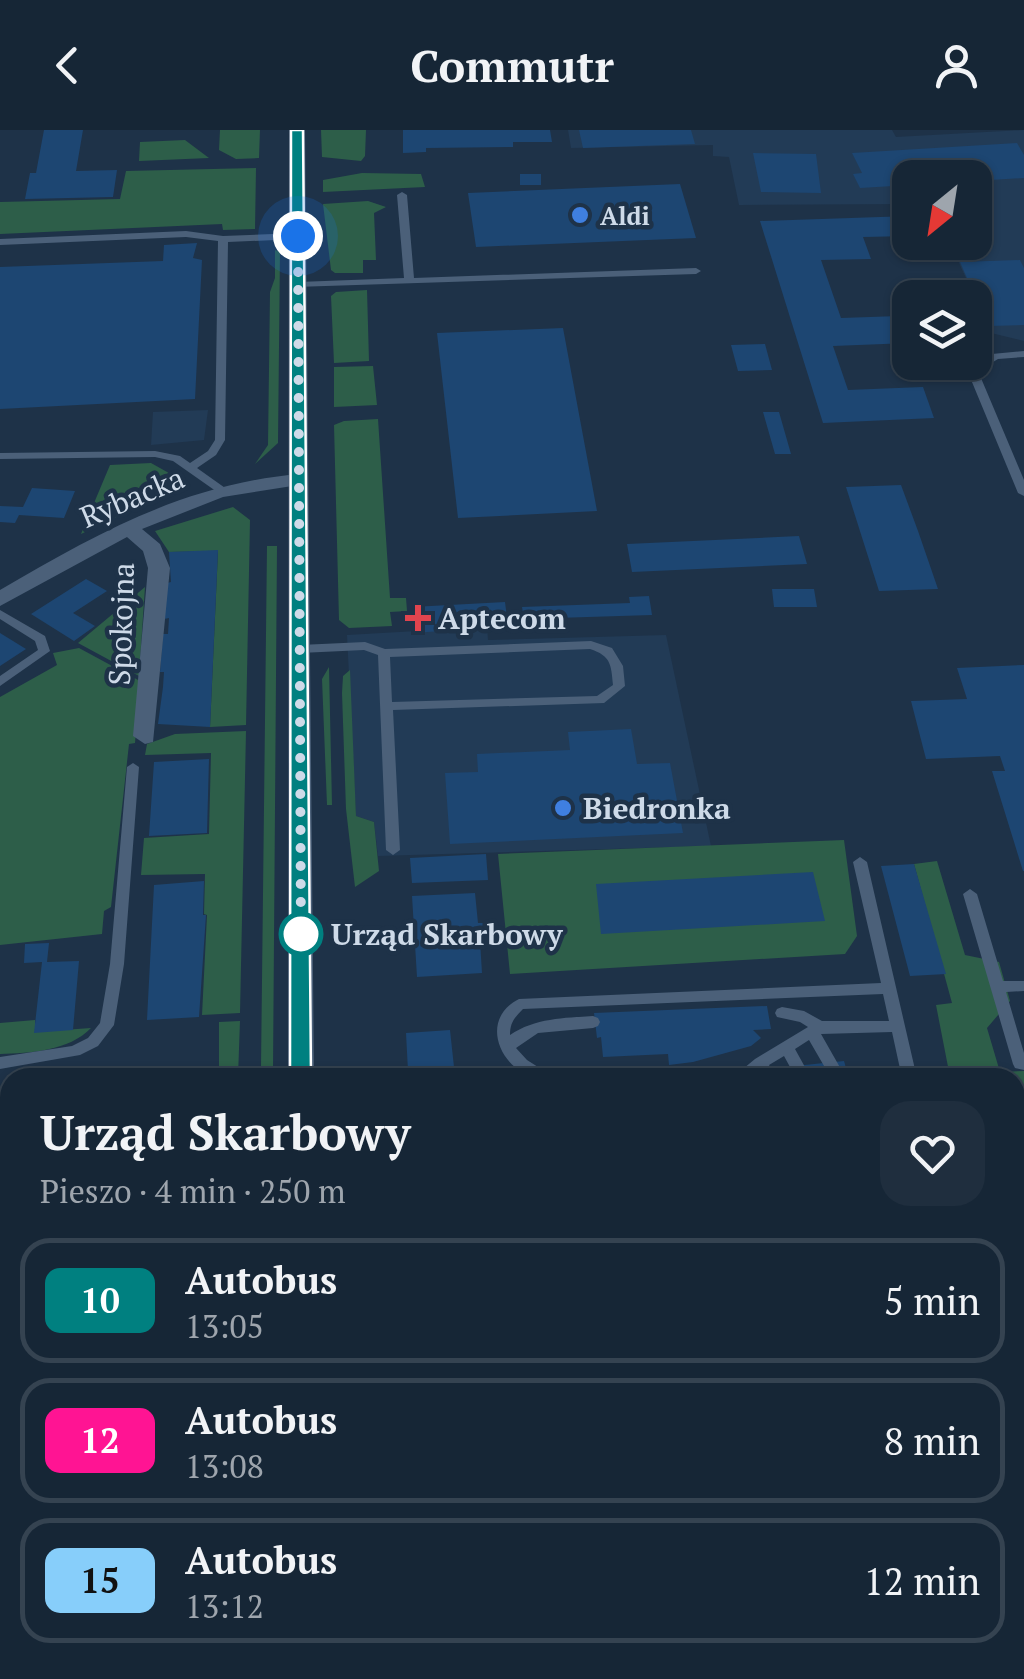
<!DOCTYPE html>
<html lang="pl">
<meta charset="utf-8">
<style>
:root{--surface:#162636;--page:#1f2e3e;--text:#f1f3f6;--muted:#9ea5ad;--line:#354351}
body{margin:0;font-family:"PT Serif",serif;background:var(--page);color:var(--text);height:100vh;display:flex;flex-direction:column;font-size:38px;white-space:nowrap}
*{box-sizing:border-box;margin:0}
p{font-size:32px;color:var(--muted)}
.icon{flex:none;width:55px;height:55px;fill:none;stroke:currentColor;stroke-width:2;stroke-linecap:round;stroke-linejoin:round}
.map{position:relative;flex:1;overflow:hidden}
.drawer{position:absolute;left:0px;top:938px;width:1025px;height:612px;display:flex;flex-direction:column;background:var(--surface);border-radius:30px 30px 0 0;box-shadow:0 2px 8px #0004,0 0 0 2px var(--line)}
.drawer>*{flex:none}
.badge{padding:0 20px;border-radius:15px;font-size:35px;line-height:65px}
.needle{width:65px;rotate:210deg}
.tools{position:absolute;left:892px;top:30px;display:grid;gap:20px}
.tools a{display:grid;place-items:center;width:100px;height:100px;border-radius:20px;background:var(--surface);box-shadow:0 2px 8px #0004,0 0 0 2px var(--line);font-size:50px}
.you{position:absolute;width:50px;height:50px;margin:-25px;border:8px solid #fff;border-radius:50%;background:#1a73e8;box-shadow:0 0 0 15px #1a73e833}
.map>.badge{position:absolute;translate:-50% -50%;box-shadow:0 0 0 5px #fff}
.round{display:grid;place-items:center;flex:none;width:105px;height:105px;border-radius:30px;background:var(--page)}
.summary{display:flex;align-items:center;justify-content:space-between;height:170px;padding:0 40px}
h1{font-size:48px;font-weight:700;line-height:75px}
ul{padding:0;list-style:none}
li{display:flex;align-items:center;gap:30px;height:125px;margin:0 20px 15px;padding:0 20px;border:5px solid var(--line);border-radius:30px}
li div{flex:1}
li b{display:block;font-size:38px}
li em{font-style:normal}
li .badge{min-width:110px;font-weight:700;text-align:center}
header{display:flex;justify-content:space-between;align-items:center;height:130px;padding:0 40px;background:var(--surface);font-size:45px;font-weight:700}
.map>svg:first-child{display:block}
.built{fill:#223b56}
.green{fill:#2d5e49}
.building{fill:#1d4672}
.lines{fill:none;stroke-linecap:round;stroke-linejoin:round}
.service{fill:#4b6079;fill-rule:evenodd}
.minor{fill:#4b6079;fill-rule:evenodd}
.tertiary{fill:#4b6079;fill-rule:evenodd}
.line{fill:#008080;stroke:#fff;stroke-width:2.5}
.walk{stroke:#cedae8;stroke-width:10;stroke-dasharray:0 18}
.shop-dot{fill:#3f7fe0;stroke:#1e3248;stroke-width:4}
.health-dot{fill:#e0444e;stroke:#1e3248;stroke-width:4}
.stop-dot{fill:#fff;stroke:#008080;stroke-width:5}
.labels{text-anchor:middle;dominant-baseline:central;stroke-width:9;stroke-linejoin:round;paint-order:stroke}
.far-poi-label{font-size:25px;font-weight:bold;fill:#cedae8;stroke:#1e3248;text-anchor:start}
.street-label{font-size:30px;fill:#cedae8;stroke:#1e3248}
.poi-label{font-size:30px;font-weight:bold;fill:#cedae8;stroke:#1e3248;text-anchor:start}
.stop-label{font-size:30px;font-weight:bold;fill:#cedae8;stroke:#1e3248;text-anchor:start}
</style>
<header><svg class="icon" aria-label="back" viewBox="0 0 24 24"><path d="M15 5l-7 7 7 7"/></svg>Commutr<svg class="icon" aria-label="person" viewBox="0 0 24 24"><circle cx="12" cy="8" r="4"/><path d="M4 21q1-7 8-7t8 7"/></svg></header>
<div class="map">
<svg width="1024" height="1549" viewBox="0 0 1024 1549">
<rect width="100%" height="100%" fill="#1e3248"/>
<path class="built" d="M 568,0 L 892,0 L 896,7 L 1024,0 L 1024,211 L 991,203 L 950,113 L 975,112 L 975,48 L 910,48 L 910,74 L 739,75 L 729,27 L 713,26 L 713,15 L 571,18 Z
M 208,280 L 204,310 L 151,315 L 153,282 Z
M 487,497 L 488,510 L 666,505 L 711,716 L 378,726 L 374,692 L 356,686 L 347,505 Z"/>
<path class="green" d="M 220,0 L 260,0 L 259,28 L 236,29 L 219,20 Z
M 321,0 L 366,0 L 365,26 L 361,31 L 322,27 Z
M 185,10 L 209,28 L 139,31 L 140,12 Z
M 256,38 L 255,99 L 223,100 L 222,94 L 0,104 L 0,72 L 120,69 L 126,41 Z
M 362,43 L 421,44 L 425,57 L 323,62 L 323,50 Z
M 368,71 L 386,77 L 374,83 L 376,130 L 363,130 L 363,143 L 335,143 L 331,140 L 323,74 Z
M 275,120 L 280,122 L 278,313 L 255,334 L 268,315 L 270,162 L 275,148 Z
M 367,160 L 369,231 L 334,233 L 331,166 L 336,162 Z
M 373,236 L 377,275 L 334,277 L 334,237 Z
M 378,289 L 390,468 L 406,468 L 407,481 L 390,482 L 392,496 L 349,498 L 339,490 L 334,295 L 344,291 Z
M 151,333 L 176,347 L 177,358 L 81,404 L 110,335 Z
M 233,377 L 250,390 L 246,595 L 210,597 L 218,421 L 169,422 L 155,401 Z
M 267,416 L 277,416 L 273,941 L 261,937 Z
M 145,457 L 139,546 L 78,513 Z
M 79,518 L 140,551 L 135,613 L 129,614 L 111,777 L 104,781 L 102,804 L 0,815 L 0,567 L 57,535 L 53,523 Z
M 329,537 L 332,675 L 327,675 L 322,549 Z
M 350,540 L 356,686 L 374,692 L 379,741 L 355,757 L 346,679 L 342,563 L 343,546 Z
M 246,601 L 240,883 L 202,885 L 207,785 L 204,784 L 205,744 L 141,745 L 144,708 L 209,704 L 211,623 L 145,625 L 147,614 L 175,604 Z
M 844,710 L 857,806 L 845,824 L 510,844 L 498,724 Z
M 937,731 L 965,825 L 999,832 L 1010,871 L 987,898 L 1000,942 L 1024,941 L 1024,1014 L 1015,1015 L 1015,948 L 950,947 L 936,875 L 952,873 L 914,734 Z
M 35,890 L 35,902 L 91,898 C 69,921 30,923 0,924 L 0,893 Z
M 240,891 L 238,947 L 219,947 L 219,892 Z
M 1015,1168 L 1024,1168 L 1024,1549 L 788,1549 L 786,1540 L 1015,1540 Z"/>
<path class="building" d="M 44,0 L 83,0 L 76,41 L 117,40 L 113,67 L 25,69 L 30,43 L 36,43 Z
M 403,0 L 550,0 L 552,12 L 513,12 L 513,17 L 426,18 L 426,22 L 403,23 Z
M 579,0 L 691,0 L 695,14 L 583,18 Z
M 1017,13 L 1024,25 L 1024,48 L 975,51 L 975,48 L 910,48 L 910,55 L 860,58 L 853,44 L 862,43 L 852,23 Z
M 753,23 L 816,24 L 821,63 L 761,62 Z
M 520,44 L 541,44 L 541,55 L 520,55 Z
M 680,54 L 696,108 L 476,117 L 468,63 Z
M 910,86 L 910,106 L 863,107 L 871,129 L 821,130 L 841,188 L 899,186 L 909,213 L 833,216 L 848,260 L 923,257 L 934,288 L 823,293 L 760,91 Z
M 197,113 L 193,128 L 202,130 L 195,269 L 0,279 L 0,137 L 163,131 L 164,115 Z
M 1020,130 L 1024,138 L 1024,195 L 988,196 L 960,132 Z
M 563,198 L 597,381 L 458,388 L 437,203 Z
M 765,214 L 772,240 L 738,241 L 731,215 Z
M 763,282 L 779,282 L 791,324 L 775,324 Z
M 901,355 L 918,401 L 938,459 L 879,461 L 846,357 Z
M 32,358 L 75,361 L 64,388 L 19,385 L 15,393 L 0,392 L 0,376 L 23,377 Z
M 799,406 L 807,434 L 632,442 L 627,414 Z
M 218,420 L 210,597 L 158,594 L 163,557 L 164,542 L 160,542 L 163,504 L 168,504 L 169,488 L 164,489 L 167,453 L 171,452 L 169,422 Z
M 86,449 L 107,461 L 73,483 L 95,496 L 74,511 L 31,484 Z
M 772,459 L 814,459 L 817,477 L 774,477 Z
M 649,466 L 652,485 L 524,489 L 522,477 L 630,473 L 629,467 Z
M 505,472 L 508,496 L 414,503 L 412,477 Z
M 0,503 L 26,519 L 0,536 Z
M 1024,535 L 1024,741 L 1023,741 L 992,641 L 1005,641 L 1000,626 L 926,629 L 911,571 L 967,569 L 957,538 Z
M 631,599 L 637,634 L 670,633 L 683,703 L 450,714 L 445,643 L 478,642 L 477,624 L 570,620 L 568,602 Z
M 209,629 L 207,703 L 149,706 L 154,632 Z
M 486,724 L 488,750 L 412,753 L 410,728 Z
M 914,734 L 946,844 L 910,846 L 881,736 Z
M 813,742 L 825,791 L 601,804 L 596,754 Z
M 204,751 L 203,785 L 206,785 L 199,887 L 147,890 L 154,755 Z
M 475,763 L 478,793 L 491,793 L 493,811 L 480,811 L 482,843 L 417,847 L 412,766 Z
M 49,813 L 47,832 L 79,831 L 73,900 L 34,903 L 42,832 L 24,833 L 25,814 Z
M 767,876 L 771,899 L 753,900 L 761,908 L 751,916 L 693,932 L 669,935 L 668,924 L 603,927 L 601,907 L 597,908 L 594,883 Z
M 450,900 L 454,937 L 408,941 L 406,903 Z
M 844,931 L 849,948 L 767,948 L 765,939 Z
M 198,937 L 197,948 L 97,948 L 97,945 Z
M 5,951 L 10,951 L 10,994 L 0,995 Z
M 10,1101 L 10,1170 L 0,1171 L 1,1102 Z
M 10,1278 L 10,1476 L 0,1477 L 0,1302 L 2,1279 Z
M 10,1513 L 10,1540 L 40,1540 L 39,1549 L 0,1549 L 0,1514 Z
M 93,1540 L 177,1540 L 177,1549 L 93,1549 Z
M 715,1540 L 763,1540 L 764,1549 L 717,1549 Z"/>
<g class="lines">
<path class="service" d="M 402,62 L 407,65 L 414,148 L 696,138 L 701,141 L 696,144 L 295,157 L 295,153 L 298,152 L 404,148 L 397,65 Z
M 186,101 L 223,106 L 298,103 L 303,106 L 298,109 L 228,112 L 225,310 L 216,325 L 197,338 L 228,360 L 228,364 L 220,364 L 173,331 L 155,327 L 0,329 L 0,323 L 155,321 L 180,326 L 190,333 L 208,321 L 215,310 L 218,111 L 186,107 L 0,115 L 0,109 Z
M 1024,221 L 1024,227 L 998,229 L 978,241 L 1024,350 L 1024,366 L 1018,363 L 967,240 L 992,224 Z
M 0,480 L 45,506 L 50,521 L 0,556 L 0,546 L 38,520 L 35,511 L 0,489 Z
M 591,511 L 612,518 L 623,536 L 625,556 L 604,573 L 393,580 L 400,720 L 393,725 L 386,720 L 378,525 L 364,520 L 300,523 L 294,519 L 300,515 L 365,512 L 385,519 ZM 590,519 C 611,526 611,534 613,555 L 597,566 L 392,572 L 390,527 Z
M 133,633 L 139,637 L 124,834 L 114,895 L 98,916 L 80,925 L 0,939 L 0,927 L 72,916 L 88,908 L 100,893 L 110,834 L 127,637 Z
M 860,727 L 867,732 L 917,948 L 902,948 L 892,902 L 821,904 L 846,948 L 831,948 L 809,910 L 795,919 L 811,948 L 796,948 L 784,926 L 769,935 L 776,948 L 761,948 L 758,942 L 751,948 L 732,948 L 755,929 L 808,897 L 800,892 L 777,887 L 775,883 L 777,879 L 782,877 L 804,881 L 822,891 L 889,891 L 883,864 L 523,879 C 514,888 510,893 510,905 C 535,888 564,888 593,886 L 598,888 L 600,892 L 598,896 L 593,898 L 538,903 L 516,918 L 527,930 L 549,944 L 551,948 C 543,948 534,949 527,945 C 494,929 484,886 519,869 L 881,853 L 853,732 Z
M 970,759 L 977,764 L 1003,851 L 1024,851 L 1024,861 L 1006,862 L 1024,923 L 1024,940 L 1015,938 L 1013,934 L 963,764 Z"/>
<path class="minor" d="M 298,344 L 308,350 L 305,354 L 223,367 L 142,399 L 160,414 L 170,438 L 153,612 L 145,614 L 133,606 L 148,438 L 143,421 L 127,407 L 0,476 L 0,460 C 98,403 183,355 298,344 Z
M 10,1038 L 10,1062 L 0,1063 L 0,1039 Z"/>
<path class="tertiary" d="M 289,0 L 305,0 L 314,948 L 288,948 Z
M 1024,1057 L 1024,1081 L 1015,1082 L 1015,1058 Z
M 287,1540 L 321,1540 L 321,1549 L 287,1549 Z"/>
</g>
<path class="line" d="M 291,0 L 303,0 L 311,948 L 301,956 L 290,948 Z"/>
<g class="lines">
<path class="walk" d="M 298,106 L 301,822 L 301,804"/>
</g>
<g class="shop-dot">
<circle cx="580" cy="85" r="10"/>
<circle cx="563" cy="678" r="10"/>
</g>
<path class="health-dot" d="M413 473h10v10h10v10h-10v10h-10v-10h-10v-10h10z"/>
<circle class="stop-dot" cx="301" cy="804" r="20"/>
<g class="labels">
<g class="far-poi-label">
<text x="600" y="85">Aldi</text>
</g>
<g class="street-label">
<text transform="translate(132 367) rotate(-23)">Rybacka</text>
<text transform="translate(121 494) rotate(-88)">Spokojna</text>
</g>
<g class="poi-label">
<text x="438" y="488">Aptecom</text>
<text x="583" y="678">Biedronka</text>
</g>
<g class="stop-label">
<text x="331" y="804">Urząd Skarbowy</text>
</g>
</g>
</svg>
<div class="tools">
<a><svg class="needle" viewBox="-14 -14 28 28"><path d="M0-13l5 13h-10z" fill="#e53935"/><path d="M0 13l5-13h-10z" fill="#9ea5ad"/></svg></a>
<a><svg class="icon" aria-label="layers" viewBox="0 0 24 24"><path d="M12 4l9 5-9 5-9-5zM3 14l9 5 9-5"/></svg></a>
</div>
<div class="you" style="left:298px;top:106px"></div>
<section class="drawer">
<div class="summary"><div><h1>Urząd Skarbowy</h1><p>Pieszo · 4 min · 250 m</p></div><a class="round"><svg class="icon" aria-label="heart" viewBox="0 0 24 24"><path d="M12 20l-8-8c-3-5 5-10 8-4 3-6 11-1 8 4z"/></svg></a></div>
<ul>
<li><span class="badge" style="background:#008080;color:#fff">10</span><div><b>Autobus</b><p>13:05</p></div><em>5 min</em></li>
<li><span class="badge" style="background:#ff1493;color:#fff">12</span><div><b>Autobus</b><p>13:08</p></div><em>8 min</em></li>
<li><span class="badge" style="background:#87cefa;color:#111">15</span><div><b>Autobus</b><p>13:12</p></div><em>12 min</em></li>
</ul>
</section>
</div>
